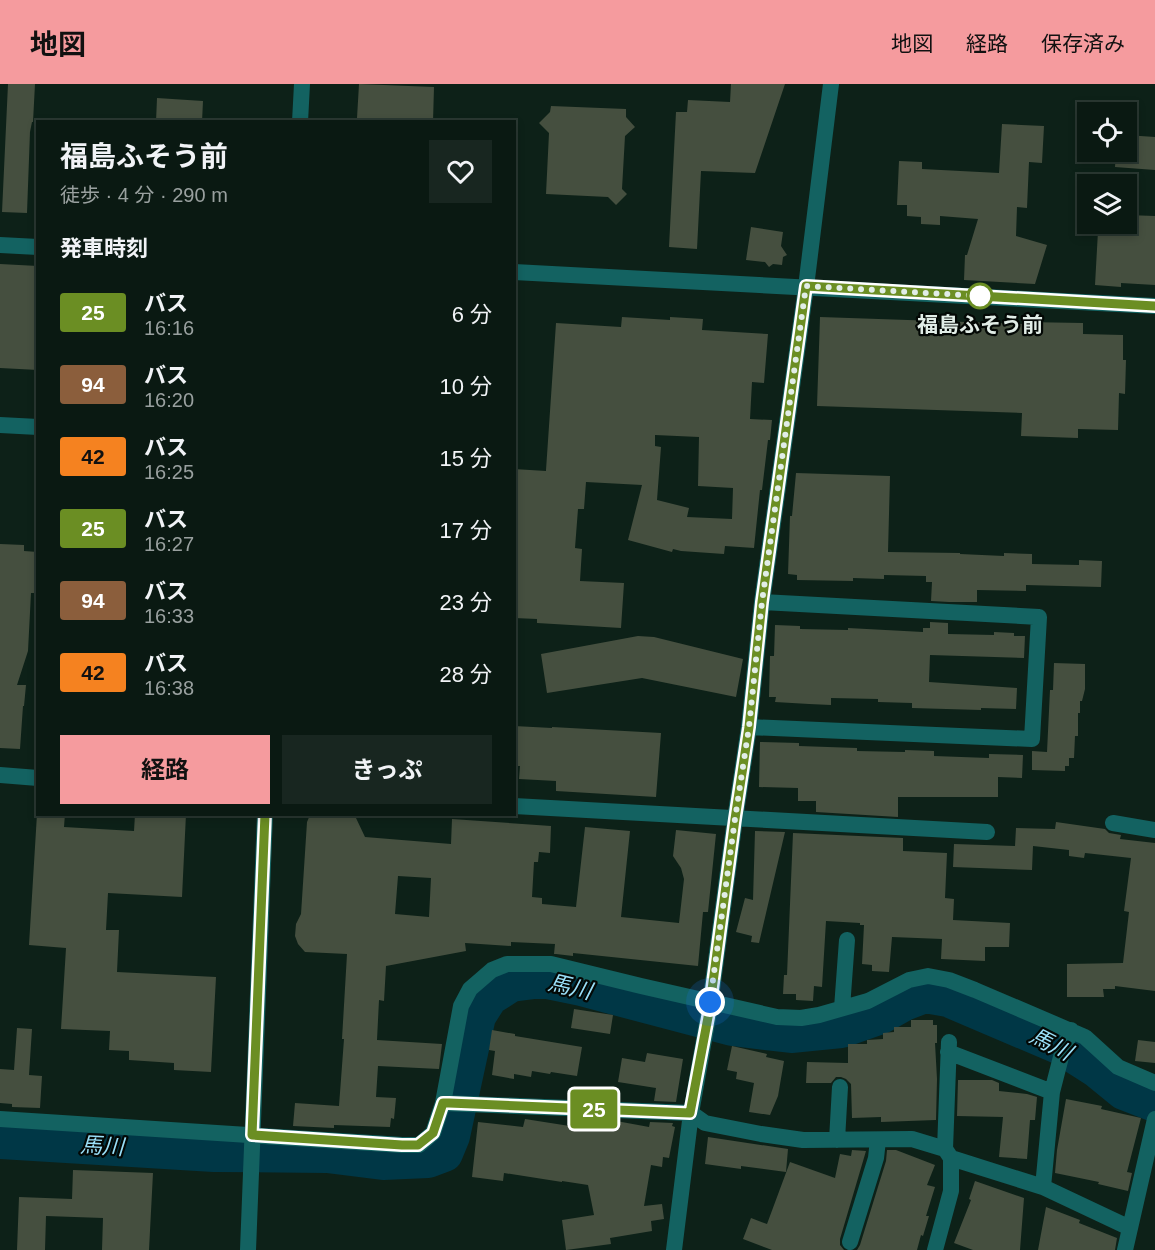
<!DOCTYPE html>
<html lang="ja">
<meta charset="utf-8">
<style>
:root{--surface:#0a1912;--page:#182620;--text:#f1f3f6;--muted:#99a09f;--line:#2a3832;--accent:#f59b9e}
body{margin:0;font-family:Helvetica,"Noto Sans JP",sans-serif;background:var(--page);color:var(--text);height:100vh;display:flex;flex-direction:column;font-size:22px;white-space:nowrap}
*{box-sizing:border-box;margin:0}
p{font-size:20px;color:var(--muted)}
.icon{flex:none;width:33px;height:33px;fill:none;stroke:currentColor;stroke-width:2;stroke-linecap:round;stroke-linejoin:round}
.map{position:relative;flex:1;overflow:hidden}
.details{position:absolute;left:36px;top:36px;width:480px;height:696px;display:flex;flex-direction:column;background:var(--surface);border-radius:0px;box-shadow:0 3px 9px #0003,0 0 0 2px var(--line)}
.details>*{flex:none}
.badge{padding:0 12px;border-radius:4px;font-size:21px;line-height:39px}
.buttons{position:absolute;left:1077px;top:18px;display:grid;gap:12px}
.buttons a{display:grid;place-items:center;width:60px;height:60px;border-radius:0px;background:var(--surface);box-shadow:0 3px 9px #0003,0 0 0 2px var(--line);font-size:30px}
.you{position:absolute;width:30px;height:30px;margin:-15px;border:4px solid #fff;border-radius:50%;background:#1a73e8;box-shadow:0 0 0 9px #1a73e833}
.map>.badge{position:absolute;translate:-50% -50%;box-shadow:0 0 0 3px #fff}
h2{padding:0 24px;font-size:22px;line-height:54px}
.round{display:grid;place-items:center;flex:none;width:63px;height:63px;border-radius:0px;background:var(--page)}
.summary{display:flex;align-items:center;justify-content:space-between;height:102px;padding:0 24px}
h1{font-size:28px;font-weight:700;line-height:45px}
.action{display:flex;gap:12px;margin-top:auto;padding:12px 24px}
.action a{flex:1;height:69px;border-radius:0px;background:var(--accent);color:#111;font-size:24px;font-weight:700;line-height:69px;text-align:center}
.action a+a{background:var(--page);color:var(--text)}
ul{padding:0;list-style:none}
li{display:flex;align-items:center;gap:18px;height:72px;padding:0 24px}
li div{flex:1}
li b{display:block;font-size:22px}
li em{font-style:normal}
li .badge{min-width:66px;font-weight:700;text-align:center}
header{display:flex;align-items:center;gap:36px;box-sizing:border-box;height:84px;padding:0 30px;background:var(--accent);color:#111}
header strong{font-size:28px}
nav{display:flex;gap:33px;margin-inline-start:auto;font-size:21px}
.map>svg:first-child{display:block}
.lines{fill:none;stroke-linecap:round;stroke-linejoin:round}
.river{stroke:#003746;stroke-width:38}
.building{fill:#454f3f;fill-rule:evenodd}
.minor{stroke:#136261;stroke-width:16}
.tertiary{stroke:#136261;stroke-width:16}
.line-casing{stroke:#fff;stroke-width:14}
.line{stroke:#6b8e23;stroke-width:9}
.walk{stroke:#e1ede7;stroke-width:6;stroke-dasharray:0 10.8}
.stop-dot{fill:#fff;stroke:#6b8e23;stroke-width:3}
.labels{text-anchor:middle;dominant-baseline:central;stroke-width:4.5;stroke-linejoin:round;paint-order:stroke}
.stop-label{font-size:21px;font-weight:bold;fill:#e1ede7;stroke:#030805}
.water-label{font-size:22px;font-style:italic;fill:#99dff8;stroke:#030805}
</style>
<header>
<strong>地図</strong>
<nav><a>地図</a><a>経路</a><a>保存済み</a></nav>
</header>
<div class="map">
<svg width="1155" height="1166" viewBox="0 0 1155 1166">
<rect width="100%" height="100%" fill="#0d2118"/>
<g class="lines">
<path class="river" d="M 0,1056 L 214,1069 L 327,1070 L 383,1077 L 428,1075 L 444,1069 L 451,1052 L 477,932 L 489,913 L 511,899 L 542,895 L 581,903 L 732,943 L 791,950 L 841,945 L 881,931 L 904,918 L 925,910 L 948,914 L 1061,962 L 1097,985 L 1124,1007 L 1155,1019"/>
</g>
<path class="building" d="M 8,0 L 35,0 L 33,38 L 32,38 L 30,48 L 27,129 L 2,128 Z
M 359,0 L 434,3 L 433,38 L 357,34 Z
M 731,0 L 785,0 L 755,89 L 701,87 L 697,165 L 669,163 L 676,28 L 687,28 L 688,16 L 730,18 Z
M 157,14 L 203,17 L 202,38 L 156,38 Z
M 551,22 L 626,25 L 626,33 L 635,43 L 625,52 L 622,105 L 627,110 L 616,121 L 608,113 L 546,110 L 549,49 L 539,39 L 550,28 Z
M 1002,40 L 1044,42 L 1042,79 L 1029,78 L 1027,124 L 1017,123 L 1016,152 L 1047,161 L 1035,200 L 964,196 L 965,171 L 967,171 L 978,135 L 940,132 L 940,141 L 921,140 L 921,133 L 907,132 L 907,121 L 897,121 L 899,77 L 922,78 L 922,85 L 999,89 Z
M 1126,51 L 1155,53 L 1155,86 L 1115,83 L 1116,68 L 1126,68 Z
M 1127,131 L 1155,132 L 1155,201 L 1121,199 L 1121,203 L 1095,201 L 1098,147 L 1126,149 Z
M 751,143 L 783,148 L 781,162 L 787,171 L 783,173 L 782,181 L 773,180 L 769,183 L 765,178 L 746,176 Z
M 0,180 L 38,182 L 38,286 L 0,284 Z
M 622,233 L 670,236 L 670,233 L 703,235 L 702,246 L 768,250 L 764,299 L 752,298 L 750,335 L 772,336 L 770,356 L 768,356 L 762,406 L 760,406 L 754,464 L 725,462 L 724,470 L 681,467 L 673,465 L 672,468 L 628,456 L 642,401 L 586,398 L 584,425 L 578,425 L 575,464 L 582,465 L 580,497 L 624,499 L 621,544 L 537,539 L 537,535 L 514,534 L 514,385 L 546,387 L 546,386 L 556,239 L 621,243 ZM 655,351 L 699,353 L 698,402 L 733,404 L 732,435 L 687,433 L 689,424 L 657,416 L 661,363 L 655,362 Z
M 820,233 L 1025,240 L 1025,238 L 1083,239 L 1083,250 L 1123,251 L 1123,276 L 1126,276 L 1125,310 L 1119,309 L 1118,346 L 1078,345 L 1078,354 L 1021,352 L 1022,329 L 817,322 Z
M 796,389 L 890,392 L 888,468 L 960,469 L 960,470 L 1004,472 L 1004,469 L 1032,470 L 1032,480 L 1079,481 L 1079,476 L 1102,477 L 1101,503 L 1026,501 L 1026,507 L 977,506 L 977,518 L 949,518 L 931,517 L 932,498 L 926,498 L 926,492 L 884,491 L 884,495 L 853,494 L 853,497 L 797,496 L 797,491 L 788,490 L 790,432 L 792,432 Z
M 0,460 L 24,461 L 24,467 L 38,468 L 38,509 L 31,509 L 28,567 L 17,601 L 26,601 L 24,622 L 23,622 L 20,665 L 0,664 Z
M 930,538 L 948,539 L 948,550 L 994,551 L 994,548 L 1014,549 L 1014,552 L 1025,552 L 1024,574 L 930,571 L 929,598 L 1017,604 L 1016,625 L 981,624 L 981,626 L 912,624 L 912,619 L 878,618 L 878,615 L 831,614 L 831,621 L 809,620 L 775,618 L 776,613 L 769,613 L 770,572 L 774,572 L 775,541 L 800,542 L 800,545 L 848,546 L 848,544 L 923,548 L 923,544 L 930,544 Z
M 638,552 L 654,553 L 743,575 L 736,613 L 642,594 L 547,609 L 541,570 Z
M 1054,579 L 1085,580 L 1085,605 L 1082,617 L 1080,617 L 1080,629 L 1078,629 L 1078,652 L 1075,652 L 1074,674 L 1069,674 L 1069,682 L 1065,682 L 1065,687 L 1032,686 L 1032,667 L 1047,668 L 1050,606 L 1053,606 Z
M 514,642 L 552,644 L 552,643 L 661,649 L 656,713 L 556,707 L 556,697 L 519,695 L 520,682 L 514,682 Z
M 760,658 L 799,659 L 799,662 L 857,664 L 857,667 L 905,668 L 905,666 L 934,667 L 934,672 L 989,674 L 989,670 L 1023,671 L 1022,694 L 998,693 L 998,713 L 898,713 L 898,733 L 816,728 L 816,717 L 798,717 L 798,704 L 759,703 Z
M 37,730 L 65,730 L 64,743 L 134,747 L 135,730 L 186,730 L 182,813 L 108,809 L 106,846 L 119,846 L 117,888 L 216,893 L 211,988 L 174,986 L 174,979 L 129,976 L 129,967 L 109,966 L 110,947 L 61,945 L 66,864 L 29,861 Z
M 310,731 L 356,734 L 365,753 L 451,760 L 452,735 L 551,742 L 550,769 L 539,768 L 538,778 L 534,778 L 532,813 L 542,814 L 542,820 L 576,823 L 585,743 L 630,747 L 621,833 L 679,839 L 684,795 L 681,784 L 673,772 L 676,746 L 716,750 L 708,828 L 703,828 L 698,882 L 573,869 L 573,872 L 556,870 L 554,870 L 555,860 L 511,858 L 511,862 L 465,859 L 466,867 L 386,882 L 384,917 L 379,916 L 377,956 L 442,960 L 439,985 L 378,982 L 376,1013 L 396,1014 L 394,1035 L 391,1034 L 390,1043 L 334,1041 L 334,1044 L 293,1042 L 295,1019 L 339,1022 L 344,955 L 342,955 L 347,870 L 305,868 L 298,860 L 295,852 L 296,840 L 301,830 L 307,738 ZM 398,792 L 431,794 L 429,833 L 395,830 Z
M 1056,738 L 1105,745 L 1109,749 L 1121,751 L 1120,755 L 1155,759 L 1155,907 L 1115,902 L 1115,905 L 1103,905 L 1104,913 L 1067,913 L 1067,880 L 1123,879 L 1129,828 L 1124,827 L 1131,774 L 1085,769 L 1084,774 L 1069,772 L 1069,766 L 1033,762 L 1032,786 L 953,783 L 954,760 L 1015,762 L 1016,744 L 1055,745 Z
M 755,747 L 785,748 L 759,859 L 751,858 L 752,852 L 736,848 L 745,814 L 753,816 Z
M 793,749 L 903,754 L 903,767 L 947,769 L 945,814 L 954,815 L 953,836 L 1010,839 L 1009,863 L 985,863 L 985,877 L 941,875 L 942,855 L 892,853 L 889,888 L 872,887 L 872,881 L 862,880 L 864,841 L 860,841 L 860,839 L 826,837 L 822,903 L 814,902 L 813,917 L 796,916 L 796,910 L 783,910 L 784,891 L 787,891 Z
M 574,925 L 613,931 L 610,950 L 571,944 Z
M 911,936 L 933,936 L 933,941 L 937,941 L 937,959 L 935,959 L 937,995 L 936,1036 L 881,1038 L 881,1033 L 852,1034 L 851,1000 L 846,995 L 841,993 L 836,993 L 831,999 L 806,999 L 807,978 L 848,979 L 848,960 L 867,960 L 867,956 L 883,955 L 883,949 L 894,948 L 894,943 L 911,943 Z
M 17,944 L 32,945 L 29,991 L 42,992 L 40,1024 L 12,1023 L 12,1020 L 0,1019 L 0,985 L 14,986 Z
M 492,946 L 515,950 L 515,952 L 582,963 L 577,992 L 551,988 L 550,990 L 532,987 L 531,993 L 514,990 L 514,995 L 492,991 L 495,967 L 489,966 Z
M 1138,956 L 1155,958 L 1155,979 L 1135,977 Z
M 732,962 L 767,970 L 766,973 L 784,977 L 778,1012 L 770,1031 L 749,1028 L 754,999 L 736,995 L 737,988 L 727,986 Z
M 647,969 L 683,975 L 676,1018 L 654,1017 L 656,1004 L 618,998 L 622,974 L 645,978 Z
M 958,996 L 992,996 L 999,999 L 999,1007 L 1027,1010 L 1037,1013 L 1035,1036 L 1030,1036 L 1027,1075 L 999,1073 L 1003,1033 L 957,1032 Z
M 1066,1015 L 1102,1022 L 1101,1025 L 1141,1034 L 1127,1088 L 1132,1089 L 1128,1107 L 1098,1100 L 1099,1098 L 1055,1089 L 1057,1066 Z
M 525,1035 L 576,1043 L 577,1036 L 583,1037 L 583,1035 L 611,1036 L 649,1043 L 650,1038 L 673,1039 L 672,1042 L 675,1043 L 669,1074 L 663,1073 L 662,1083 L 651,1081 L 644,1122 L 662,1120 L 664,1135 L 651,1137 L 652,1147 L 610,1154 L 611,1160 L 566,1166 L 562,1136 L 594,1131 L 588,1101 L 562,1097 L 562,1098 L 504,1089 L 503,1097 L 472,1093 L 478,1038 L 523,1043 Z
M 708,1053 L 788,1065 L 786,1088 L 741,1082 L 741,1085 L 705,1080 Z
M 852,1066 L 866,1067 L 840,1155 L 840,1161 L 844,1166 L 772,1166 L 743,1155 L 751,1134 L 767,1140 L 790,1078 L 835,1094 L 840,1070 L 851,1072 Z
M 887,1066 L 896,1066 L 935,1081 L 927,1101 L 935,1103 L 926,1132 L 929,1132 L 923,1152 L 921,1151 L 917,1166 L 857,1166 L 860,1161 L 886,1077 Z
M 73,1086 L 153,1089 L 149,1166 L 102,1166 L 103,1134 L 46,1132 L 45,1166 L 17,1166 L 19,1113 L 72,1115 Z
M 975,1097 L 1024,1114 L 1020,1166 L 973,1166 L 954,1159 L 971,1116 L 969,1115 Z
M 1046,1123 L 1080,1136 L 1079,1139 L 1117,1154 L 1115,1166 L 1038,1166 Z"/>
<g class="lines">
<path class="minor" d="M 0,341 L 38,343
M 749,643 L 1032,655 L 1039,533 L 762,518
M 0,691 L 38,694
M 514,722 L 987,748
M 1113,739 L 1155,746
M 842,924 L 847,856
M 948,968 L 1052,1008
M 443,1019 L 691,1029 L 705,1039 L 761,1050 L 803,1056 L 912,1055 L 945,1065
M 0,1035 L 402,1061 L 419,1061 L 433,1049 L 443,1019 L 461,922 L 470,905 L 492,886 L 507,880 L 551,880 L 641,902 L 777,933 L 801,934 L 819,931 L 868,917 L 909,896 L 928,892 L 949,896 L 975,906 L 1085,953 L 1118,983 L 1155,999
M 837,1056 L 840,1003
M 951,1074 L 1043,1103 L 1130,1144
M 1043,1103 L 1052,1008 L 1061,973 L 1071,946
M 850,1158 L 876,1074 L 878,1056
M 674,1166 L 691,1029 L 709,928 L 735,735 L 749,643 L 762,518 L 806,203 L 831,0
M 935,1166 L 951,1107 L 951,1074 L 945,1065 L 949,958
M 1125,1166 L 1155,1035"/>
<path class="tertiary" d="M 300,38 L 302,0
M 0,161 L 38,163
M 514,188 L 1155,222
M 248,1166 L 265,730"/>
</g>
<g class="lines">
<defs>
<path id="line" d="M 265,730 L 252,1051 L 402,1061 L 418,1061 L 433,1049 L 443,1019 L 449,1019 L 690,1029 L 709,928 L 735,735 L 749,643 L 762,518 L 806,202 L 1155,222"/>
</defs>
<use href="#line" class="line-casing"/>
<use href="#line" class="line"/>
<path class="walk" d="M 710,918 L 735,735 L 749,643 L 762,518 L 806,202 L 980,212"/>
</g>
<circle class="stop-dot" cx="980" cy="212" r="12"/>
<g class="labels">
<g class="stop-label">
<text x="980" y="240">福島ふそう前</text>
</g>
<g class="water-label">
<text transform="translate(570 903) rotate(13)">馬川</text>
<text transform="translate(1051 960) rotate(27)">馬川</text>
<text transform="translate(102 1062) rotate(3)">馬川</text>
</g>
</g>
</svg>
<div class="buttons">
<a><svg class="icon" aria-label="locate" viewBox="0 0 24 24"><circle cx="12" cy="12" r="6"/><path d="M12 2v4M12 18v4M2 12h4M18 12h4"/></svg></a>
<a><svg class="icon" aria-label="layers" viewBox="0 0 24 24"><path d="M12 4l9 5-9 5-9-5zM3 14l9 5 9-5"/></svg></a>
</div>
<div class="you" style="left:710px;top:918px"></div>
<b class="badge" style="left:594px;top:1025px;background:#6b8e23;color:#fff">25</b>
<section class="details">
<div class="summary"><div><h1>福島ふそう前</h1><p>徒歩 · 4 分 · 290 m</p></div><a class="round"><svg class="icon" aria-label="heart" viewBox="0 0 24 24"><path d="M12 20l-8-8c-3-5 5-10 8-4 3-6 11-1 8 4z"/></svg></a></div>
<h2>発車時刻</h2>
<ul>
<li><span class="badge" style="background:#6b8e23;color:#fff">25</span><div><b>バス</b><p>16:16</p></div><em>6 分</em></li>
<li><span class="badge" style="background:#8b5e3c;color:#fff">94</span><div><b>バス</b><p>16:20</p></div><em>10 分</em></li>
<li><span class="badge" style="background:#f58220;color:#111">42</span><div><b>バス</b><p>16:25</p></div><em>15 分</em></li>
<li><span class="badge" style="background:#6b8e23;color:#fff">25</span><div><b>バス</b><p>16:27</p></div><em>17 分</em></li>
<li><span class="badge" style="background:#8b5e3c;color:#fff">94</span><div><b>バス</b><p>16:33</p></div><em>23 分</em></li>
<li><span class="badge" style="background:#f58220;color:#111">42</span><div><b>バス</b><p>16:38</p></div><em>28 分</em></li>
</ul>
<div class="action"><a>経路</a><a>きっぷ</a></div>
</section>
</div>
